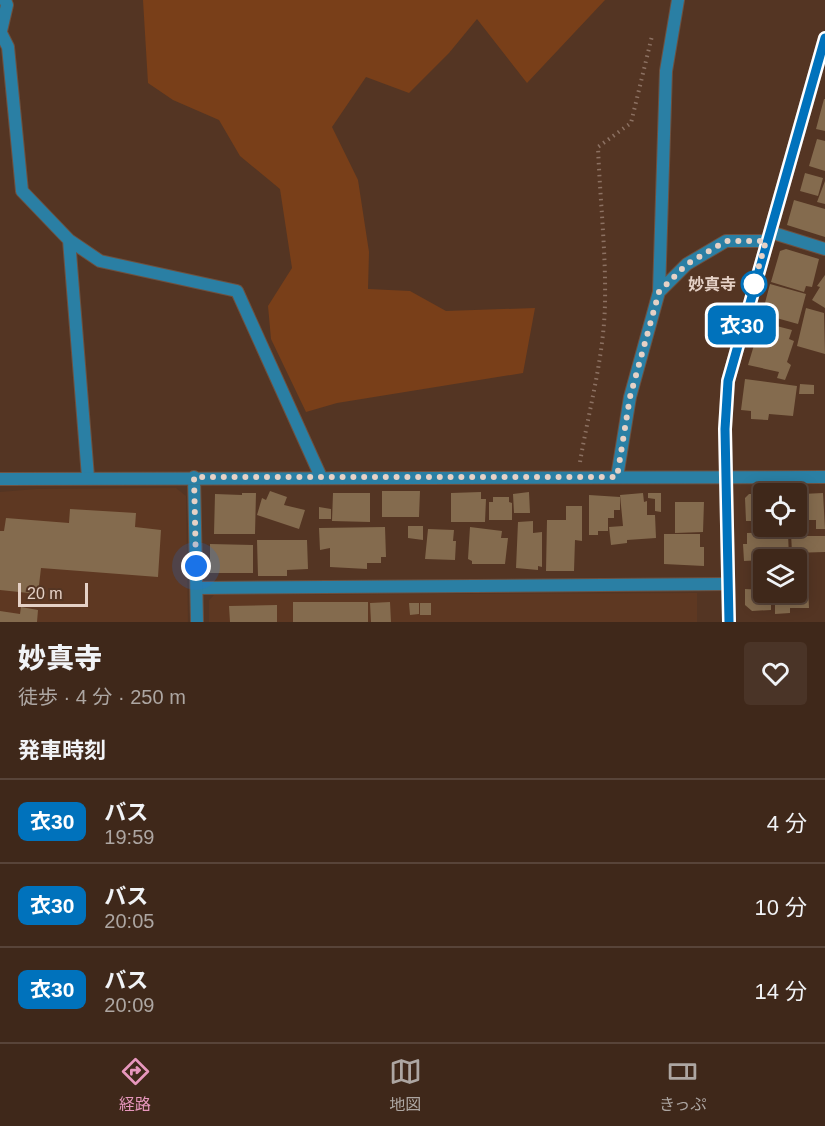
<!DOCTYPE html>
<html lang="ja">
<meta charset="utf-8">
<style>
:root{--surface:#3f281a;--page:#4a3427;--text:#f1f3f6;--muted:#ada6a2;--line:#584439;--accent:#e797bd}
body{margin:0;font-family:Helvetica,"Noto Sans JP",sans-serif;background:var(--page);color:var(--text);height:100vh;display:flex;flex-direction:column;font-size:22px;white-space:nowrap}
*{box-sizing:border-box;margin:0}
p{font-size:20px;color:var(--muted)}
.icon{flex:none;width:33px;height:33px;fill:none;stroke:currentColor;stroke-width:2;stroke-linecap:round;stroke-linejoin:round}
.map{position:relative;height:622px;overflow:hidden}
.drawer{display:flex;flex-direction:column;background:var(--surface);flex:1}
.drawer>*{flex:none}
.badge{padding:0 12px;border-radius:9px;font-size:21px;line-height:39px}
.buttons{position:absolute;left:753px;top:483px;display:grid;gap:12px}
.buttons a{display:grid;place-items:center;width:54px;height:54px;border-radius:6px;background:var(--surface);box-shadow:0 3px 15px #0003,0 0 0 2px var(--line);font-size:30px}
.scale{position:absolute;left:18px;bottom:15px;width:70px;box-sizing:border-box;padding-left:6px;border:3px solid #e5d1c6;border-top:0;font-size:16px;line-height:21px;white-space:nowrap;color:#e5d1c6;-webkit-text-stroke:4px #543523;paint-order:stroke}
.you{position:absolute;width:30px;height:30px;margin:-15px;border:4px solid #fff;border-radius:50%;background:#1a73e8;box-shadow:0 0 0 9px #1a73e833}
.map>.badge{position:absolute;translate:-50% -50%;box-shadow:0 0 0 3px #fff}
h2{padding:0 18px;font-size:22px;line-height:54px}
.round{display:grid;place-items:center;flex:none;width:63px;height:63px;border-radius:6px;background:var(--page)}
.headline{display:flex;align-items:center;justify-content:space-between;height:102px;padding:0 18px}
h1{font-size:28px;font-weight:800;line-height:45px}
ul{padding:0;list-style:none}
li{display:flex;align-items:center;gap:18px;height:84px;padding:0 18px;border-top:2px solid var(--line)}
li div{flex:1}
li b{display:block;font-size:22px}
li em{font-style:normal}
li .badge{min-width:66px;font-weight:700;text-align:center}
.tab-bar{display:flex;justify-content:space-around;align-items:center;height:84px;border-top:2px solid var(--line);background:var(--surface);font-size:16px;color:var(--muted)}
.tab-bar a{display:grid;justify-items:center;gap:3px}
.tab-bar .active{color:var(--accent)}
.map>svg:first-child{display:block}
.built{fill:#5e3822}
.green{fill:#793f19}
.building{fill:#846b4e}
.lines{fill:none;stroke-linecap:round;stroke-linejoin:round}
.minor-casing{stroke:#6e5140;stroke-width:14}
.tertiary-casing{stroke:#6e5140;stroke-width:14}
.path{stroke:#8c7162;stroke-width:4;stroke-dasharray:1.5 4.5;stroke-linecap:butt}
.minor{stroke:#2a7fa4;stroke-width:12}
.tertiary{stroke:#2a7fa4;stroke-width:12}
.line-casing{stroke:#fff;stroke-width:14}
.line{stroke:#0072bc;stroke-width:9}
.walk{stroke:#e5d1c6;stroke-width:6;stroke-dasharray:0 10.8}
.stop-dot{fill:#fff;stroke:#0072bc;stroke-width:3}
.labels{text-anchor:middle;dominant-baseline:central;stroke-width:6;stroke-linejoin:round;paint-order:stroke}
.stop-label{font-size:16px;font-weight:bold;fill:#e5d1c6;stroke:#543523;text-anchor:end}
</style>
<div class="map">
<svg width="825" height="622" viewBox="0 0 825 622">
<rect width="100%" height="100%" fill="#543523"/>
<path class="built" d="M 176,488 L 186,496 L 188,622 L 0,622 L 0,492 L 36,489 Z
M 697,593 L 697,622 L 209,622 L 209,600 L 214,595 Z"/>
<path class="green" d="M 143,0 L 605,0 L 527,83 L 477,19 L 449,53 L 409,93 L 366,77 L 332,127 L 358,180 L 369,252 L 368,289 L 410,291 L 446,311 L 535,308 L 523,373 L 337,403 L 306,412 L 271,339 L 268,306 L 292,268 L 280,189 L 240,156 L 219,120 L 173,100 L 148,83 Z"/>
<path class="building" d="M 824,99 L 825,99 L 825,131 L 816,129 Z
M 817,139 L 825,141 L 825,171 L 809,166 Z
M 805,173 L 823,178 L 818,196 L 800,191 Z
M 825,181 L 825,204 L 817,202 Z
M 794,200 L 825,209 L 825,237 L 787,225 Z
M 786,249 L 819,259 L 812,287 L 806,286 L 804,292 L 771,282 L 780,251 Z
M 825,275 L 825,308 L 812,300 L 820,287 L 817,286 Z
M 770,284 L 806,294 L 798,324 L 762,314 Z
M 806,308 L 824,313 L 825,354 L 797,346 Z
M 761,322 L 792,330 L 789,339 L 794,341 L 787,362 L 791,365 L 785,380 L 777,378 L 779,372 L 748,365 Z
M 745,379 L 797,386 L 793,416 L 769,414 L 768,420 L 751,419 L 751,411 L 741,410 Z
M 800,384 L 814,385 L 814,394 L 799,394 Z
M 270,491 L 287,497 L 284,505 L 305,510 L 299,529 L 257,515 L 262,498 L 266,500 Z
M 382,491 L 420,491 L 419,517 L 382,517 Z
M 481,492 L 481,499 L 486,499 L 485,522 L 451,522 L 451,493 Z
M 529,492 L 530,513 L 514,513 L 513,494 Z
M 242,493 L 256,493 L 255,534 L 214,534 L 215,494 L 242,495 Z
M 333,493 L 370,493 L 370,522 L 332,521 Z
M 643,493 L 644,502 L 647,501 L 647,515 L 655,515 L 656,538 L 627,540 L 627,543 L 611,545 L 609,527 L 623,526 L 620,495 Z
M 648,493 L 661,493 L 661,512 L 655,511 L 655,499 L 648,498 Z
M 823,493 L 825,529 L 816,529 L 816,520 L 802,520 L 802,494 Z
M 749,494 L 764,494 L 764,521 L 746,521 L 745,498 Z
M 589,495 L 620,497 L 620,510 L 614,510 L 614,518 L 608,518 L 608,531 L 598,531 L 598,535 L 589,535 Z
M 493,497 L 509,497 L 509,502 L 512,503 L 512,520 L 489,520 L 489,502 L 493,502 Z
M 675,502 L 704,502 L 703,532 L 675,533 Z
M 566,506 L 582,506 L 582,541 L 575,540 L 574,571 L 546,571 L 547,520 L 566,520 Z
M 319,507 L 331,509 L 331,519 L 319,519 Z
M 70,509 L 136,513 L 135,527 L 161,530 L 158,577 L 41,568 L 38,594 L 0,590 L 0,531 L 4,531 L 6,518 L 69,523 Z
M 533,521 L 533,533 L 542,532 L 542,567 L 538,566 L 538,570 L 516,568 L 518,522 Z
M 408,526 L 423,526 L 423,540 L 408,538 Z
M 385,527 L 386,557 L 381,557 L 381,563 L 367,563 L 367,569 L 330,567 L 330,548 L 320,550 L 319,528 Z
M 470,527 L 502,531 L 501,538 L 508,538 L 505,564 L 472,564 L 472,561 L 468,559 Z
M 428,529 L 454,530 L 453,541 L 456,541 L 455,560 L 425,559 Z
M 788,532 L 789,559 L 744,561 L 743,544 L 747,544 L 747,533 Z
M 800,532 L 800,536 L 825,536 L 825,552 L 792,553 L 791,533 Z
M 664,534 L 700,534 L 700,547 L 704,547 L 704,566 L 664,564 Z
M 257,540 L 307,540 L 308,569 L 287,570 L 287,576 L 258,576 Z
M 210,544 L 253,545 L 253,573 L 210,573 Z
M 796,564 L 802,564 L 803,583 L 796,584 Z
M 808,587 L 809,608 L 790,608 L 790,613 L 775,614 L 775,592 L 796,592 L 796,588 Z
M 745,589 L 764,590 L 764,592 L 771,592 L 771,610 L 752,611 L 745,605 Z
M 293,602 L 368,602 L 368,622 L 293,622 Z
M 390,602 L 391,622 L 371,622 L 370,603 Z
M 409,603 L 419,603 L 419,614 L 410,615 Z
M 420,603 L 431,603 L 431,615 L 420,615 Z
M 277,605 L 277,622 L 230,622 L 229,606 Z
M 21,607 L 38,610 L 37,622 L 0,622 L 0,611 L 20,614 Z"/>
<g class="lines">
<defs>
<path id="minor" d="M 0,31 L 8,47 L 22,191 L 69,240 L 100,261 L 237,291 L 321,477
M 1,31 L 7,5 L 5,0
M 770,232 L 825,249
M 69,240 L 88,477
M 659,292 L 687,264 L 726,241 L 766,241
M 617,477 L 630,397 L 659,292 L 666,71 L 678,0
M 197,588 L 728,584"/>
<path id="tertiary" d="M 194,477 L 197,622
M 0,479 L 825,477
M 729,622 L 725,429 L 728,381 L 825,38"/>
</defs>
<use href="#minor" class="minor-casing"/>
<use href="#tertiary" class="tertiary-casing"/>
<path class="path" d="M 580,462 C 589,409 604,357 605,303 C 606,252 600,199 598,147 L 631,123 L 652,36"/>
<use href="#minor" class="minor"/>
<use href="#tertiary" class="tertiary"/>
</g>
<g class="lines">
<defs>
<path id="line" d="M 729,622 L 725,429 L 728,381 L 825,38"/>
</defs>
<use href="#line" class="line-casing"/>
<use href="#line" class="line"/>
<path class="walk" d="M 196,566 L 194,477 L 617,477 L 630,397 L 659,292 L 687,264 L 726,241 L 766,241 L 754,284"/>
</g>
<circle class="stop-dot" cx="754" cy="284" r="12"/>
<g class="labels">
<g class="stop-label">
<text x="736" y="284">妙真寺</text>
</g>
</g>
</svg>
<div class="buttons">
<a><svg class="icon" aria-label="locate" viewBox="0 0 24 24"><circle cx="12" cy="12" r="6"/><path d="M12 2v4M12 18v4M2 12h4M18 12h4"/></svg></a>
<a><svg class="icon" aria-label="layers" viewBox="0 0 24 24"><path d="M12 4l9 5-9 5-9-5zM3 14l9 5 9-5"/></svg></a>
</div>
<div class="scale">20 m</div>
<div class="you" style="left:196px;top:566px"></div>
<b class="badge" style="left:742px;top:325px;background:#0072bc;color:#fff">衣30</b>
</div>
<section class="drawer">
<div class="headline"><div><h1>妙真寺</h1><p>徒歩 · 4 分 · 250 m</p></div><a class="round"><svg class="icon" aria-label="heart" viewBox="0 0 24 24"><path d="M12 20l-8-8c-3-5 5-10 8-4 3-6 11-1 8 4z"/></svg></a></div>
<h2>発車時刻</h2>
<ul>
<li><span class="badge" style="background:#0072bc;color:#fff">衣30</span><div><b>バス</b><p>19:59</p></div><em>4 分</em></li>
<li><span class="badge" style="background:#0072bc;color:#fff">衣30</span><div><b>バス</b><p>20:05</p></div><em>10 分</em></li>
<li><span class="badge" style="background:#0072bc;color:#fff">衣30</span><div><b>バス</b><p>20:09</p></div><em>14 分</em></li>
</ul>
</section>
<nav class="tab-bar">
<a class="active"><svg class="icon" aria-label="directions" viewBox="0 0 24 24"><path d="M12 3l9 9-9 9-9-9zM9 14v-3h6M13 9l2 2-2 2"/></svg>経路</a>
<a><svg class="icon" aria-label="map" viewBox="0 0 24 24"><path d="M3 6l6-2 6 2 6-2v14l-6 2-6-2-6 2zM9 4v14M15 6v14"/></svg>地図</a>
<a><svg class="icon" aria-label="tickets" viewBox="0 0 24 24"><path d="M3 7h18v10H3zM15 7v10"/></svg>きっぷ</a>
</nav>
